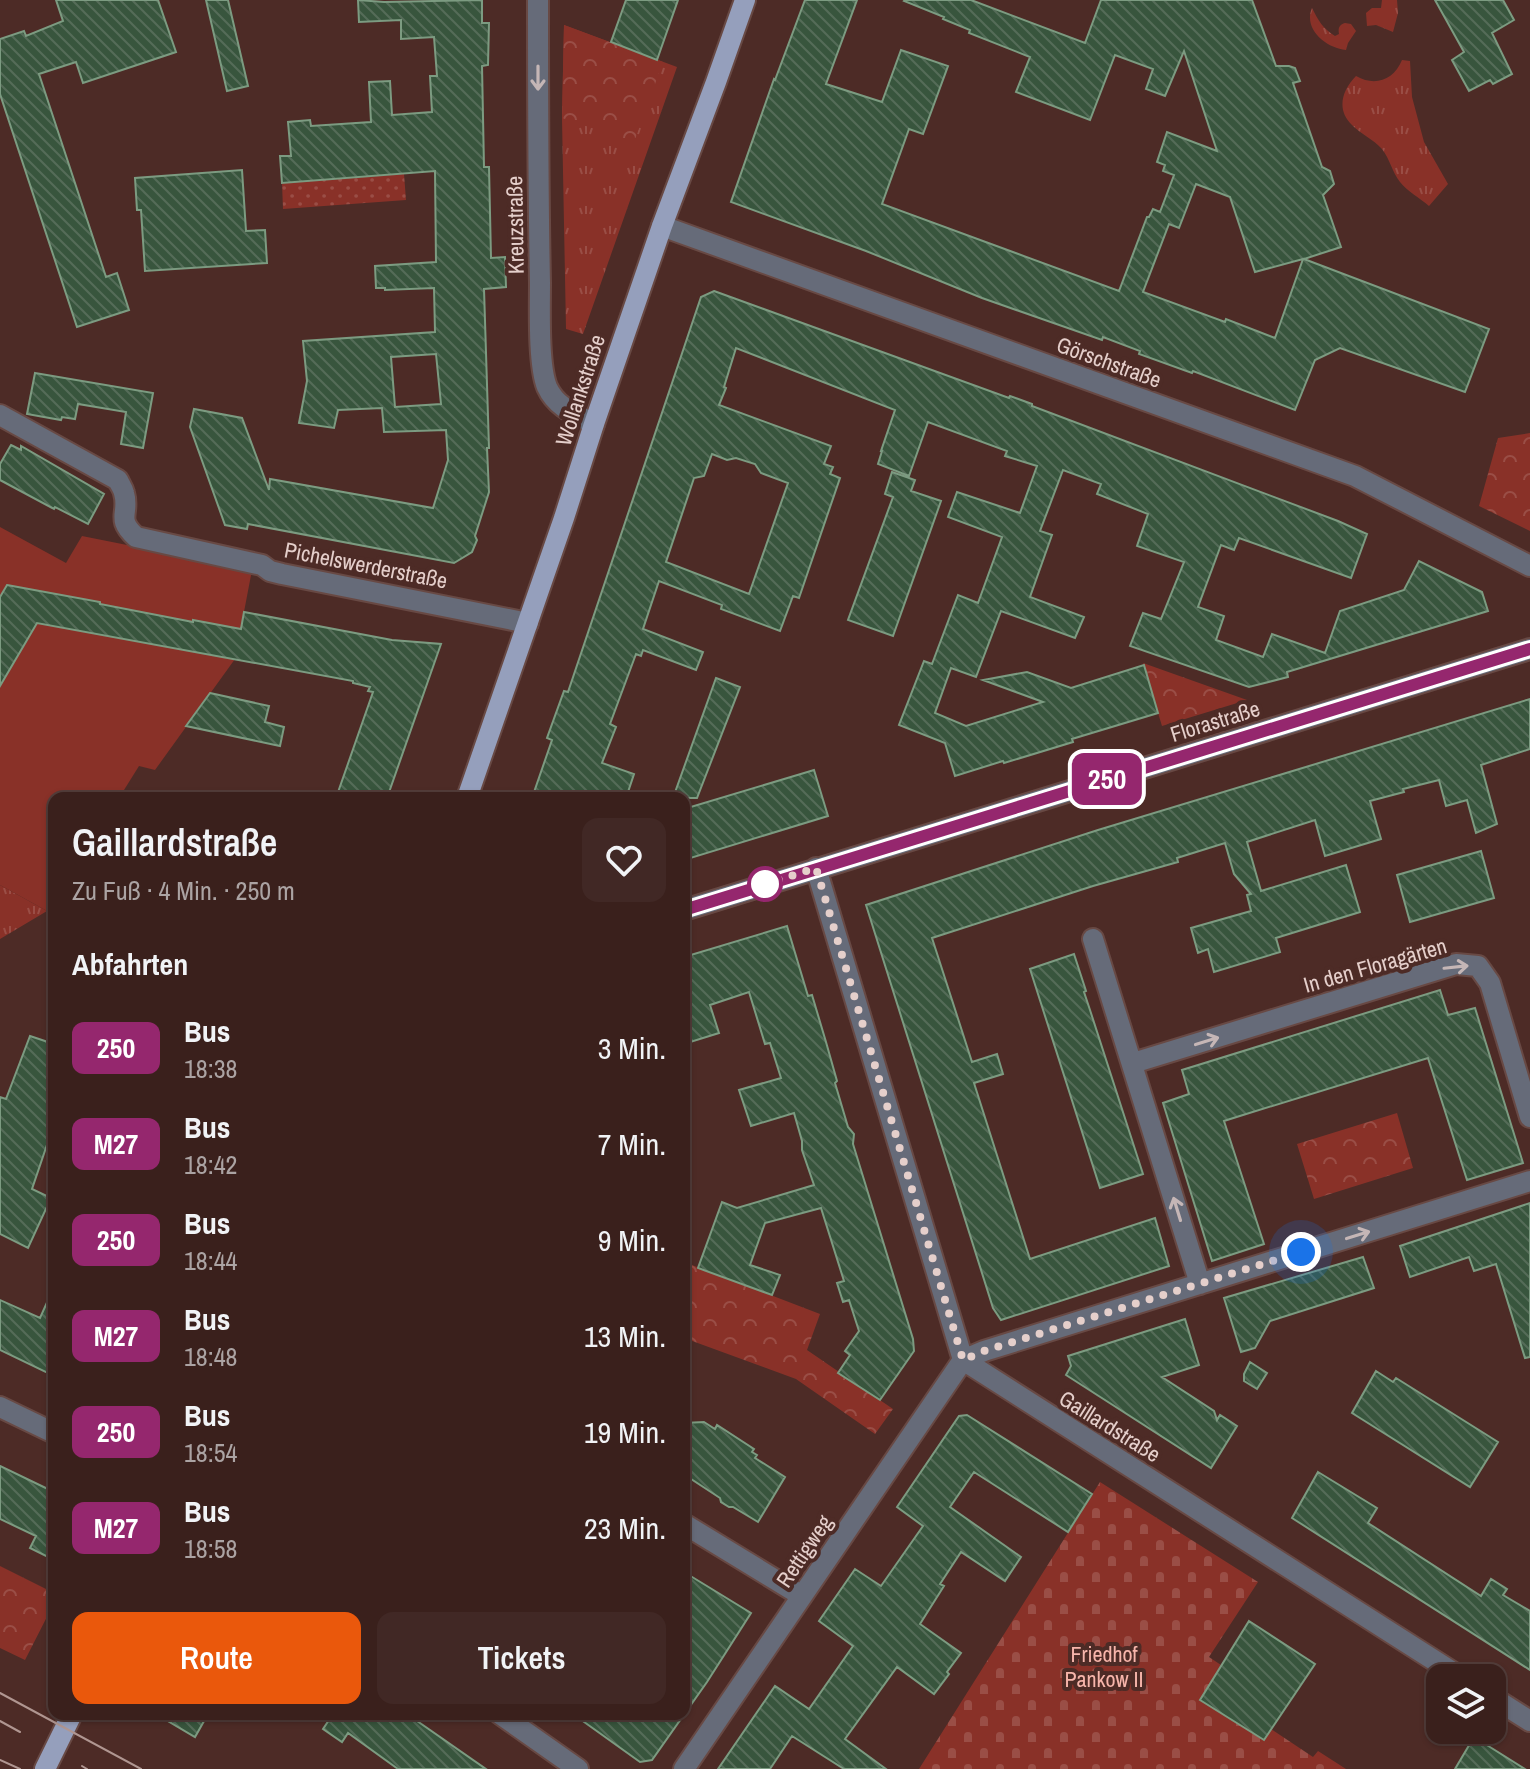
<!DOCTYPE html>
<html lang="de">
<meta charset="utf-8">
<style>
:root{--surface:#3a201c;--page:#412825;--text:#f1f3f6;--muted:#aba3a3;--line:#543e3b;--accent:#ea580c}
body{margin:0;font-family:"Archivo Narrow",sans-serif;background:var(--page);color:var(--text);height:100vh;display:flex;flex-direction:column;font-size:30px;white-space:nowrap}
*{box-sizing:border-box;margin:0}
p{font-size:26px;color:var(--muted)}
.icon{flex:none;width:44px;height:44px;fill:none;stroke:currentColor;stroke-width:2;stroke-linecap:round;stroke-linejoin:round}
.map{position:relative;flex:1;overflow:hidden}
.details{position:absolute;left:48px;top:792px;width:642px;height:928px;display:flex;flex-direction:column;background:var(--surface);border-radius:16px;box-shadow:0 2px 6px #0004,0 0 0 2px var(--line)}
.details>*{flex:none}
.badge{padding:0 16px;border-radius:12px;font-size:28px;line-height:52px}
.buttons{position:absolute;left:1426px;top:1664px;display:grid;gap:16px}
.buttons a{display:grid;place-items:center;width:80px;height:80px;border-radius:16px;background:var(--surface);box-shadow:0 2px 6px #0004,0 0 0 2px var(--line);font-size:40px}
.you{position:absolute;width:40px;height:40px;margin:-20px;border:6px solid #fff;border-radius:50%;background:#1a73e8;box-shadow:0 0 0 12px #1a73e833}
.map>.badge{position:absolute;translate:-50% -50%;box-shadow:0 0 0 4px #fff}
h2{padding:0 24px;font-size:30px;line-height:72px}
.round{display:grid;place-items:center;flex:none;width:84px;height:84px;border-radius:16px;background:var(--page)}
.headline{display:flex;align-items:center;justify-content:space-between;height:136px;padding:0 24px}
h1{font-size:38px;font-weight:600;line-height:60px}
.cta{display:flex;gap:16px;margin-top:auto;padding:16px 24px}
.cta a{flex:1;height:92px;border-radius:16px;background:var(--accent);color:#fff;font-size:32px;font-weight:600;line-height:92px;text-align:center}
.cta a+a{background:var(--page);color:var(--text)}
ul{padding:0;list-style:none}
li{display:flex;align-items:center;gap:24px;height:96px;padding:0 24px}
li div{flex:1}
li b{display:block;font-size:30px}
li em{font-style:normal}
li .badge{min-width:88px;font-weight:700;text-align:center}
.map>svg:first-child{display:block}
.grass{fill:url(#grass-tufts)}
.cemetery{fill:url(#cemetery-stones)}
.park{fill:url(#park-crowns)}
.garden{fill:url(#garden-dots)}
.pitch{fill:#893128}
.building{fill:url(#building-back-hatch);stroke:#7c9b81;stroke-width:2;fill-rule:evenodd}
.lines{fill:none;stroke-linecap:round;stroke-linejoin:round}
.minor-casing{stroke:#684944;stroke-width:24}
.major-casing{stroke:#684944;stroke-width:24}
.minor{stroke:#666b79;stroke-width:20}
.major{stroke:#959fbc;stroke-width:20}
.tram{stroke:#b09691;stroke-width:2}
.oneway{stroke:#c5b6b6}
.line-casing{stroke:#fff;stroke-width:18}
.line{stroke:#95276e;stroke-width:12}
.walk{stroke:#e5cfcb;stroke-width:8;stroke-dasharray:0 14.4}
.stop-dot{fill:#fff;stroke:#95276e;stroke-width:4}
.labels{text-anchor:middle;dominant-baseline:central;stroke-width:8;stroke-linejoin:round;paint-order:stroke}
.street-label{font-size:22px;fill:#e5cfcb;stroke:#4d2b26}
.park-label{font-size:22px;fill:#f7b5ab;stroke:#4d2b26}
</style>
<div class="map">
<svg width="1530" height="1769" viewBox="0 0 1530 1769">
<defs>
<pattern id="grass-tufts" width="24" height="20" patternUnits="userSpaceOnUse" patternTransform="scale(2)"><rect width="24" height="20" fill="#893128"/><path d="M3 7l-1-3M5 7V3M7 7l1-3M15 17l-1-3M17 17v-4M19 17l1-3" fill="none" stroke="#9a4e46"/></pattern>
<pattern id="cemetery-stones" width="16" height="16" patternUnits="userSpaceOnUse" patternTransform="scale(2)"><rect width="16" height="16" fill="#893128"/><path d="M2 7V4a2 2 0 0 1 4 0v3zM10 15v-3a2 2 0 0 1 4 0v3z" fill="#9a4e46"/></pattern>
<pattern id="park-crowns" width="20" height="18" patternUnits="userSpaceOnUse" patternTransform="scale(2)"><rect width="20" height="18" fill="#893128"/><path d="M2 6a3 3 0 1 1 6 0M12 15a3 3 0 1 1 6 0" fill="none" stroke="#9a4e46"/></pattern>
<pattern id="garden-dots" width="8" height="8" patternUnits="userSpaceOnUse" patternTransform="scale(2)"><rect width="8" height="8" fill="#893128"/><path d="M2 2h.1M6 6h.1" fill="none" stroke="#9a4e46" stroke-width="1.8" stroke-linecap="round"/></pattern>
<pattern id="building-back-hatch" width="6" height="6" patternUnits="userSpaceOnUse" patternTransform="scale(2)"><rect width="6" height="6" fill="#38553d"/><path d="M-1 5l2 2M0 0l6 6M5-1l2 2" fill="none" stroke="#556c58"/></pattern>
</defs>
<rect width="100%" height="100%" fill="#4d2b26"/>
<path class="grass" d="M 1382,0 L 1397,0 L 1398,13 L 1393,32 L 1376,25 L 1367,26 L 1366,13 L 1372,8 L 1381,8 Z
M 1312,8 C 1318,20 1323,29 1335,36 L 1339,34 C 1338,28 1339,25 1345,23 L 1351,24 L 1356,31 L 1348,43 L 1346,50 C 1326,48 1303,29 1312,8 Z
M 564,25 L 677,67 L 583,334 L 566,329 L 562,118 Z
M 1402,60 L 1410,61 L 1412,97 L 1424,142 L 1448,184 L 1429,206 C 1420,198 1407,191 1400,182 C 1392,172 1390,159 1382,149 C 1373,139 1361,134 1352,125 C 1336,110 1342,90 1356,76 C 1375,87 1394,80 1402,60 Z
M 0,885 L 47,911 L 0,939 Z"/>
<path class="cemetery" d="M 1100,1482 L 1258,1582 L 1209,1657 L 1221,1665 L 1200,1700 L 1263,1740 L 1271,1729 L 1313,1757 L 1318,1751 L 1346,1769 L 919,1769 Z"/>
<path class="park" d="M 564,25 L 663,62 L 634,142 L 562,118 Z
M 1530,433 L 1530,531 L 1479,506 L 1498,438 Z
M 1143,663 L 1247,700 L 1162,726 Z
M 1397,1113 L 1413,1168 L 1314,1199 L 1297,1144 Z
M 684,1262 L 820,1314 L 807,1350 L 893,1409 L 875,1434 L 796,1379 L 684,1338 Z
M 0,1566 L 54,1593 L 54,1603 L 25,1660 L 0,1648 Z"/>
<path class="garden" d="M 404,174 L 406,200 L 283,209 L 282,183 Z"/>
<path class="pitch" d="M 0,527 L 66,563 L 82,536 L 252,570 L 235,659 L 155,770 L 139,766 L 119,798 L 54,798 L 54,899 L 47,911 L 0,885 Z"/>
<path class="building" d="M 56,0 L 158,0 L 176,52 L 83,83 L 76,62 L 39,74 L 106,277 L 117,273 L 129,310 L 77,327 L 0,94 L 0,39 L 24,31 L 26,36 L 63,21 Z
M 206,0 L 228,0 L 248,86 L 227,91 Z
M 358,0 L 384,2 L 482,0 L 482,23 L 489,23 L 488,65 L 482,66 L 484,167 L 489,167 L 491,258 L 505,257 L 506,287 L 484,289 L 489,448 L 487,448 L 489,492 L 475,536 L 477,540 L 472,552 L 454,563 L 248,524 L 247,529 L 225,525 L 190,427 L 194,409 L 242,418 L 269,490 L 270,479 L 433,508 L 448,460 L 446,430 L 384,432 L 382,408 L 338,410 L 334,428 L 299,423 L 307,381 L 303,341 L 435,332 L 434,288 L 385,290 L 385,288 L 376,288 L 375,266 L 436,262 L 435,171 L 282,183 L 280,156 L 291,156 L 288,122 L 310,120 L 311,126 L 371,122 L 369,82 L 390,81 L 392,115 L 432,112 L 430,76 L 437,76 L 434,37 L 401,39 L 401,20 L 359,22 ZM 436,354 L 441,404 L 395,407 L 391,357 Z
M 626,0 L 678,0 L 657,60 L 611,42 Z
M 805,0 L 857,0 L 826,84 L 882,102 L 901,50 L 948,66 L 923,134 L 909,129 L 882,204 L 1119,291 L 1147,217 L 1149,217 L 1153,209 L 1160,212 L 1174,175 L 1163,171 L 1165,165 L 1157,162 L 1167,132 L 1217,151 L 1184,51 L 1165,96 L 1146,89 L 1153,69 L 1115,55 L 1090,120 L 1016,92 L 1030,57 L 969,33 L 970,30 L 943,19 L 944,17 L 904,1 L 905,0 L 971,0 L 1085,43 L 1101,0 L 1252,0 L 1276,66 L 1289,66 L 1295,68 L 1300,81 L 1293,83 L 1322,167 L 1330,171 L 1334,184 L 1323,195 L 1341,247 L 1304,259 L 1489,329 L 1465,392 L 1340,348 L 1315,360 L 1295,410 L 1193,371 L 1192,373 L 1139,354 L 1140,351 L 1103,337 L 1102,340 L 982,298 L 866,251 L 731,202 L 774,79 L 775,80 ZM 1196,184 L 1230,197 L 1255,272 L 1303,259 L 1275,338 L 1226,319 L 1225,322 L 1143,292 L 1169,224 L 1179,228 Z
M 1435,0 L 1503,0 L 1514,20 L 1492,33 L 1512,74 L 1493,84 L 1490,80 L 1469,91 L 1452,60 L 1464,52 Z
M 242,170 L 246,231 L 265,230 L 267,263 L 145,271 L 141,210 L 137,210 L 135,178 Z
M 714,291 L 1009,398 L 1010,396 L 1032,404 L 1032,406 L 1338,521 L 1367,534 L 1351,578 L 1239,538 L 1234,550 L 1221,545 L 1198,607 L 1224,616 L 1216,640 L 1263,657 L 1272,634 L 1325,653 L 1340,611 L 1404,590 L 1419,561 L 1482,592 L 1488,611 L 1287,672 L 1288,677 L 1249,687 L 1130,646 L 1143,613 L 1161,619 L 1184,562 L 1137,546 L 1148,514 L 1097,494 L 1101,484 L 1063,470 L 1040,531 L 1052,535 L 1030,597 L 1084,617 L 1075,638 L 1001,611 L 976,677 L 951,668 L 935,713 L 966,726 L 1043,702 L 983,680 L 1027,672 L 1071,688 L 1144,665 L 1158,713 L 1072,739 L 1073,742 L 1004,763 L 1003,761 L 955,776 L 945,743 L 899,725 L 924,661 L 932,664 L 958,595 L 978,603 L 1002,537 L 948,517 L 957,492 L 1020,513 L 1037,466 L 1005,456 L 1007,451 L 928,422 L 909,476 L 878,464 L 882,451 L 881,451 L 895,410 L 736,348 L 724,387 L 726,388 L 719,405 L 831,446 L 824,464 L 833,467 L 830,474 L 840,478 L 799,598 L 793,596 L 780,631 L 721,609 L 722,605 L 659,581 L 643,629 L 703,652 L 696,670 L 643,650 L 641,656 L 636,654 L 610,724 L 616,727 L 602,763 L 634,774 L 626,798 L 532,798 L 552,740 L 547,738 L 564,691 L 568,692 L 701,297 ZM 712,454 L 727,460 L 736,458 L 755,464 L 761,473 L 788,483 L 749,594 L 666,562 L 694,478 L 704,476 Z
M 35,373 L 153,393 L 143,448 L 121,444 L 126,412 L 78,404 L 75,419 L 62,417 L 61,420 L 27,414 Z
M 11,445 L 21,450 L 21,446 L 104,494 L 88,524 L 55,507 L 54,509 L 0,480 L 0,464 Z
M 892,472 L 915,480 L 911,491 L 941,501 L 893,636 L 848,620 L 893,497 L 885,494 Z
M 7,585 L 100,602 L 100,604 L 193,622 L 193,620 L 241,629 L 244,612 L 392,640 L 441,644 L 387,798 L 336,798 L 373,692 L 368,691 L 370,687 L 353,683 L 353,681 L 37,623 L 0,686 L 0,597 Z
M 716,678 L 740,687 L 697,798 L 673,798 Z
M 210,693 L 269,706 L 265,722 L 284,727 L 280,746 L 186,726 Z
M 1530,699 L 1530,749 L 1481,765 L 1497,824 L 1476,833 L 1467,800 L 1446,806 L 1439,780 L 1403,789 L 1404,792 L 1370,801 L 1381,839 L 1325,856 L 1315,820 L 1247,842 L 1261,891 L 1346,865 L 1360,912 L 1276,938 L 1280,952 L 1214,972 L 1208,949 L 1198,953 L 1191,928 L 1251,911 L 1247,895 L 1251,894 L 1234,874 L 1225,843 L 1177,858 L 1178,862 L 1093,886 L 932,938 L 972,1062 L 997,1054 L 1003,1074 L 974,1083 L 1030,1259 L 1155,1218 L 1169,1266 L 1001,1320 L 993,1308 L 866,905 L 1098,830 Z
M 814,770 L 828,816 L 684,860 L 684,809 Z
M 1481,851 L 1494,898 L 1410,922 L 1397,875 Z
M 787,926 L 808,996 L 812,995 L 826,1042 L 837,1081 L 835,1083 L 848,1127 L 854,1134 L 853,1144 L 913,1339 L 914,1351 L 880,1400 L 838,1373 L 850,1355 L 845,1351 L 859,1331 L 849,1300 L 843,1302 L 837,1283 L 844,1281 L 821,1208 L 765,1223 L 750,1265 L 780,1275 L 772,1295 L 698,1268 L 722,1202 L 737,1208 L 814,1185 L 802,1150 L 802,1141 L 794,1113 L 751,1126 L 739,1090 L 781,1078 L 770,1043 L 765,1044 L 749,992 L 710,1005 L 719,1033 L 684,1044 L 684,957 Z
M 1074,954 L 1086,991 L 1084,992 L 1090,1010 L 1143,1174 L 1100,1188 L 1030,969 Z
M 1440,990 L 1448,1015 L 1475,1008 L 1523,1163 L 1467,1180 L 1428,1058 L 1243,1115 L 1224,1121 L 1264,1244 L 1212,1261 L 1163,1103 L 1189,1094 L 1182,1070 Z
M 30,1036 L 54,1044 L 54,1124 L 32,1189 L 51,1198 L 28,1248 L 0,1234 L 0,1097 L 6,1099 Z
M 1530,1203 L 1530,1357 L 1525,1358 L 1496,1264 L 1474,1271 L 1469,1257 L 1410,1277 L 1400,1246 Z
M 1363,1257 L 1374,1288 L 1270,1321 L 1255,1348 L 1241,1352 L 1224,1298 Z
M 54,1287 L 54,1376 L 0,1350 L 0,1300 L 40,1318 Z
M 1185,1319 L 1199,1365 L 1162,1377 L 1214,1411 L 1217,1420 L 1220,1415 L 1237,1426 L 1211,1468 L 1066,1375 L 1071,1366 L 1068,1356 Z
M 1250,1362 L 1267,1373 L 1257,1389 L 1244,1381 L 1244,1374 Z
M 1376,1371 L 1393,1382 L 1396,1378 L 1498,1442 L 1470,1487 L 1352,1413 Z
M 967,1415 L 1092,1494 L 1068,1532 L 974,1472 L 950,1507 L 1021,1557 L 1005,1581 L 961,1552 L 940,1584 L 944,1586 L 920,1624 L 961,1653 L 947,1672 L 949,1674 L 934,1694 L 897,1667 L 845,1739 L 886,1769 L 844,1769 L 792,1736 L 770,1769 L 718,1769 L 775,1686 L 809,1709 L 853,1646 L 819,1621 L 855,1569 L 881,1586 L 923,1526 L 897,1507 L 959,1416 Z
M 704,1422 L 715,1429 L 717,1425 L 754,1449 L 752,1452 L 757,1455 L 755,1458 L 785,1477 L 758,1522 L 733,1507 L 729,1507 L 721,1502 L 720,1498 L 691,1479 L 684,1479 L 684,1423 Z
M 0,1466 L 54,1492 L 54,1560 L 30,1548 L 36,1536 L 0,1519 Z
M 1318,1472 L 1377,1508 L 1368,1523 L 1481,1596 L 1491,1579 L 1507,1589 L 1503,1595 L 1530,1611 L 1530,1670 L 1292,1518 Z
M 684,1572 L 751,1613 L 707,1682 L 652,1760 L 640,1762 L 573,1714 L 684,1714 Z
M 1249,1621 L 1315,1664 L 1264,1740 L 1200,1700 Z
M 156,1714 L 208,1714 L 195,1737 Z
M 320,1714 L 407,1714 L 486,1769 L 398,1769 L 348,1733 L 342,1742 L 323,1729 L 329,1720 Z
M 1474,1737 L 1525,1769 L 1455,1769 Z"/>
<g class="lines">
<defs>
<path id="minor" d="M 538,0 C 538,94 538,188 540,283 C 540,309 538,364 547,387 C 556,407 575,414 594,424
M 662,226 L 1355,476 L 1530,566
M 0,415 L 118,480 C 120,485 123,488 124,493 C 130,514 115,518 136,537 L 262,565 L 270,571 L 282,574 L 528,623
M 816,868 L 963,1360 L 1462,1678
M 684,910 L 1530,649
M 1093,939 L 1200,1284
M 1133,1063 L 1456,964 L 1478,966 L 1490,983 L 1530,1117
M 963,1360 L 984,1351 L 1530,1181
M 0,1407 L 54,1433
M 684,1524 L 802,1596
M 1492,1697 L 1530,1721
M 500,1714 L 578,1769
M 684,1769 L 963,1360"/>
<path id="major" d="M 467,798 L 564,518 L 594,424 L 662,226 L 716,82 L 745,0
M 45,1769 L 72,1714"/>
</defs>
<use href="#minor" class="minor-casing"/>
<use href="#major" class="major-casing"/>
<use href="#minor" class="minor"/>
<use href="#major" class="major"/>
<path class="tram" d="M 0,1693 L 141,1769
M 0,1721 L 20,1732
M 0,1760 L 20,1769
M 82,1766 L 87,1769"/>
</g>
<defs><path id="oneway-shaft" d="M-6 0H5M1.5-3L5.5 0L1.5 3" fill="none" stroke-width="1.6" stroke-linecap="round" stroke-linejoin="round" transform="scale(2)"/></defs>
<g class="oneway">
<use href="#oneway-shaft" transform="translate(538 78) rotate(90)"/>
<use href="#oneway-shaft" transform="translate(1456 967) rotate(-6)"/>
<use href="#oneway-shaft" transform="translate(1207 1041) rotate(-17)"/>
<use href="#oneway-shaft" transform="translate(1177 1209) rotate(-107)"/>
<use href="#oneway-shaft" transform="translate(1358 1235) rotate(-17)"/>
</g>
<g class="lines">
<defs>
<path id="line" d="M 684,910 L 1530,649"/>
</defs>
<use href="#line" class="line-casing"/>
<use href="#line" class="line"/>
<path class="walk" d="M 765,884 L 816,868 L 963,1360 L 984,1351 L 1301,1252"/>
</g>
<circle class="stop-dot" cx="765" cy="884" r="16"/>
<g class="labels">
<g class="street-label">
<text transform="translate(515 225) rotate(-91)">Kreuzstraße</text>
<text transform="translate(1109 362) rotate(20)">Görschstraße</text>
<text transform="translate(580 390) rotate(-72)">Wollankstraße</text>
<text transform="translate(366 565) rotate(11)">Pichelswerderstraße</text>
<text transform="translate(1215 721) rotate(-17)">Florastraße</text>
<text transform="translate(1375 965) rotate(-16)">In den Floragärten</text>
<text transform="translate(1110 1426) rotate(32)">Gaillardstraße</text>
<text transform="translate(804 1551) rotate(-56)">Rettigweg</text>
</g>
<g class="park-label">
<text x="1104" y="1654">Friedhof<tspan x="1104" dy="25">Pankow II</tspan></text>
</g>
</g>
</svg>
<div class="buttons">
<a><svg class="icon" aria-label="layers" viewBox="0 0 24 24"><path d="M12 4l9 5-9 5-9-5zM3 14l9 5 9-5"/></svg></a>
</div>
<div class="you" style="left:1301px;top:1252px"></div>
<b class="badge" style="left:1107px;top:779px;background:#95276e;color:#fff">250</b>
<section class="details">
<div class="headline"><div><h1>Gaillardstraße</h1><p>Zu Fuß · 4 Min. · 250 m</p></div><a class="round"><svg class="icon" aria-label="heart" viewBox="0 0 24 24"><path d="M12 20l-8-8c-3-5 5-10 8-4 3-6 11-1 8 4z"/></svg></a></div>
<h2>Abfahrten</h2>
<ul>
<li><span class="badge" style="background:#95276e;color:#fff">250</span><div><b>Bus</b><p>18:38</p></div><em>3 Min.</em></li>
<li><span class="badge" style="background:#95276e;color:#fff">M27</span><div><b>Bus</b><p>18:42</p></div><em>7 Min.</em></li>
<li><span class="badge" style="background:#95276e;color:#fff">250</span><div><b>Bus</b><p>18:44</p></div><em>9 Min.</em></li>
<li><span class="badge" style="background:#95276e;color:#fff">M27</span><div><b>Bus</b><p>18:48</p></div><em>13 Min.</em></li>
<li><span class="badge" style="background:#95276e;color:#fff">250</span><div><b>Bus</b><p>18:54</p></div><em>19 Min.</em></li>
<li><span class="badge" style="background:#95276e;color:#fff">M27</span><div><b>Bus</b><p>18:58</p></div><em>23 Min.</em></li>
</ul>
<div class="cta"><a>Route</a><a>Tickets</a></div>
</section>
</div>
